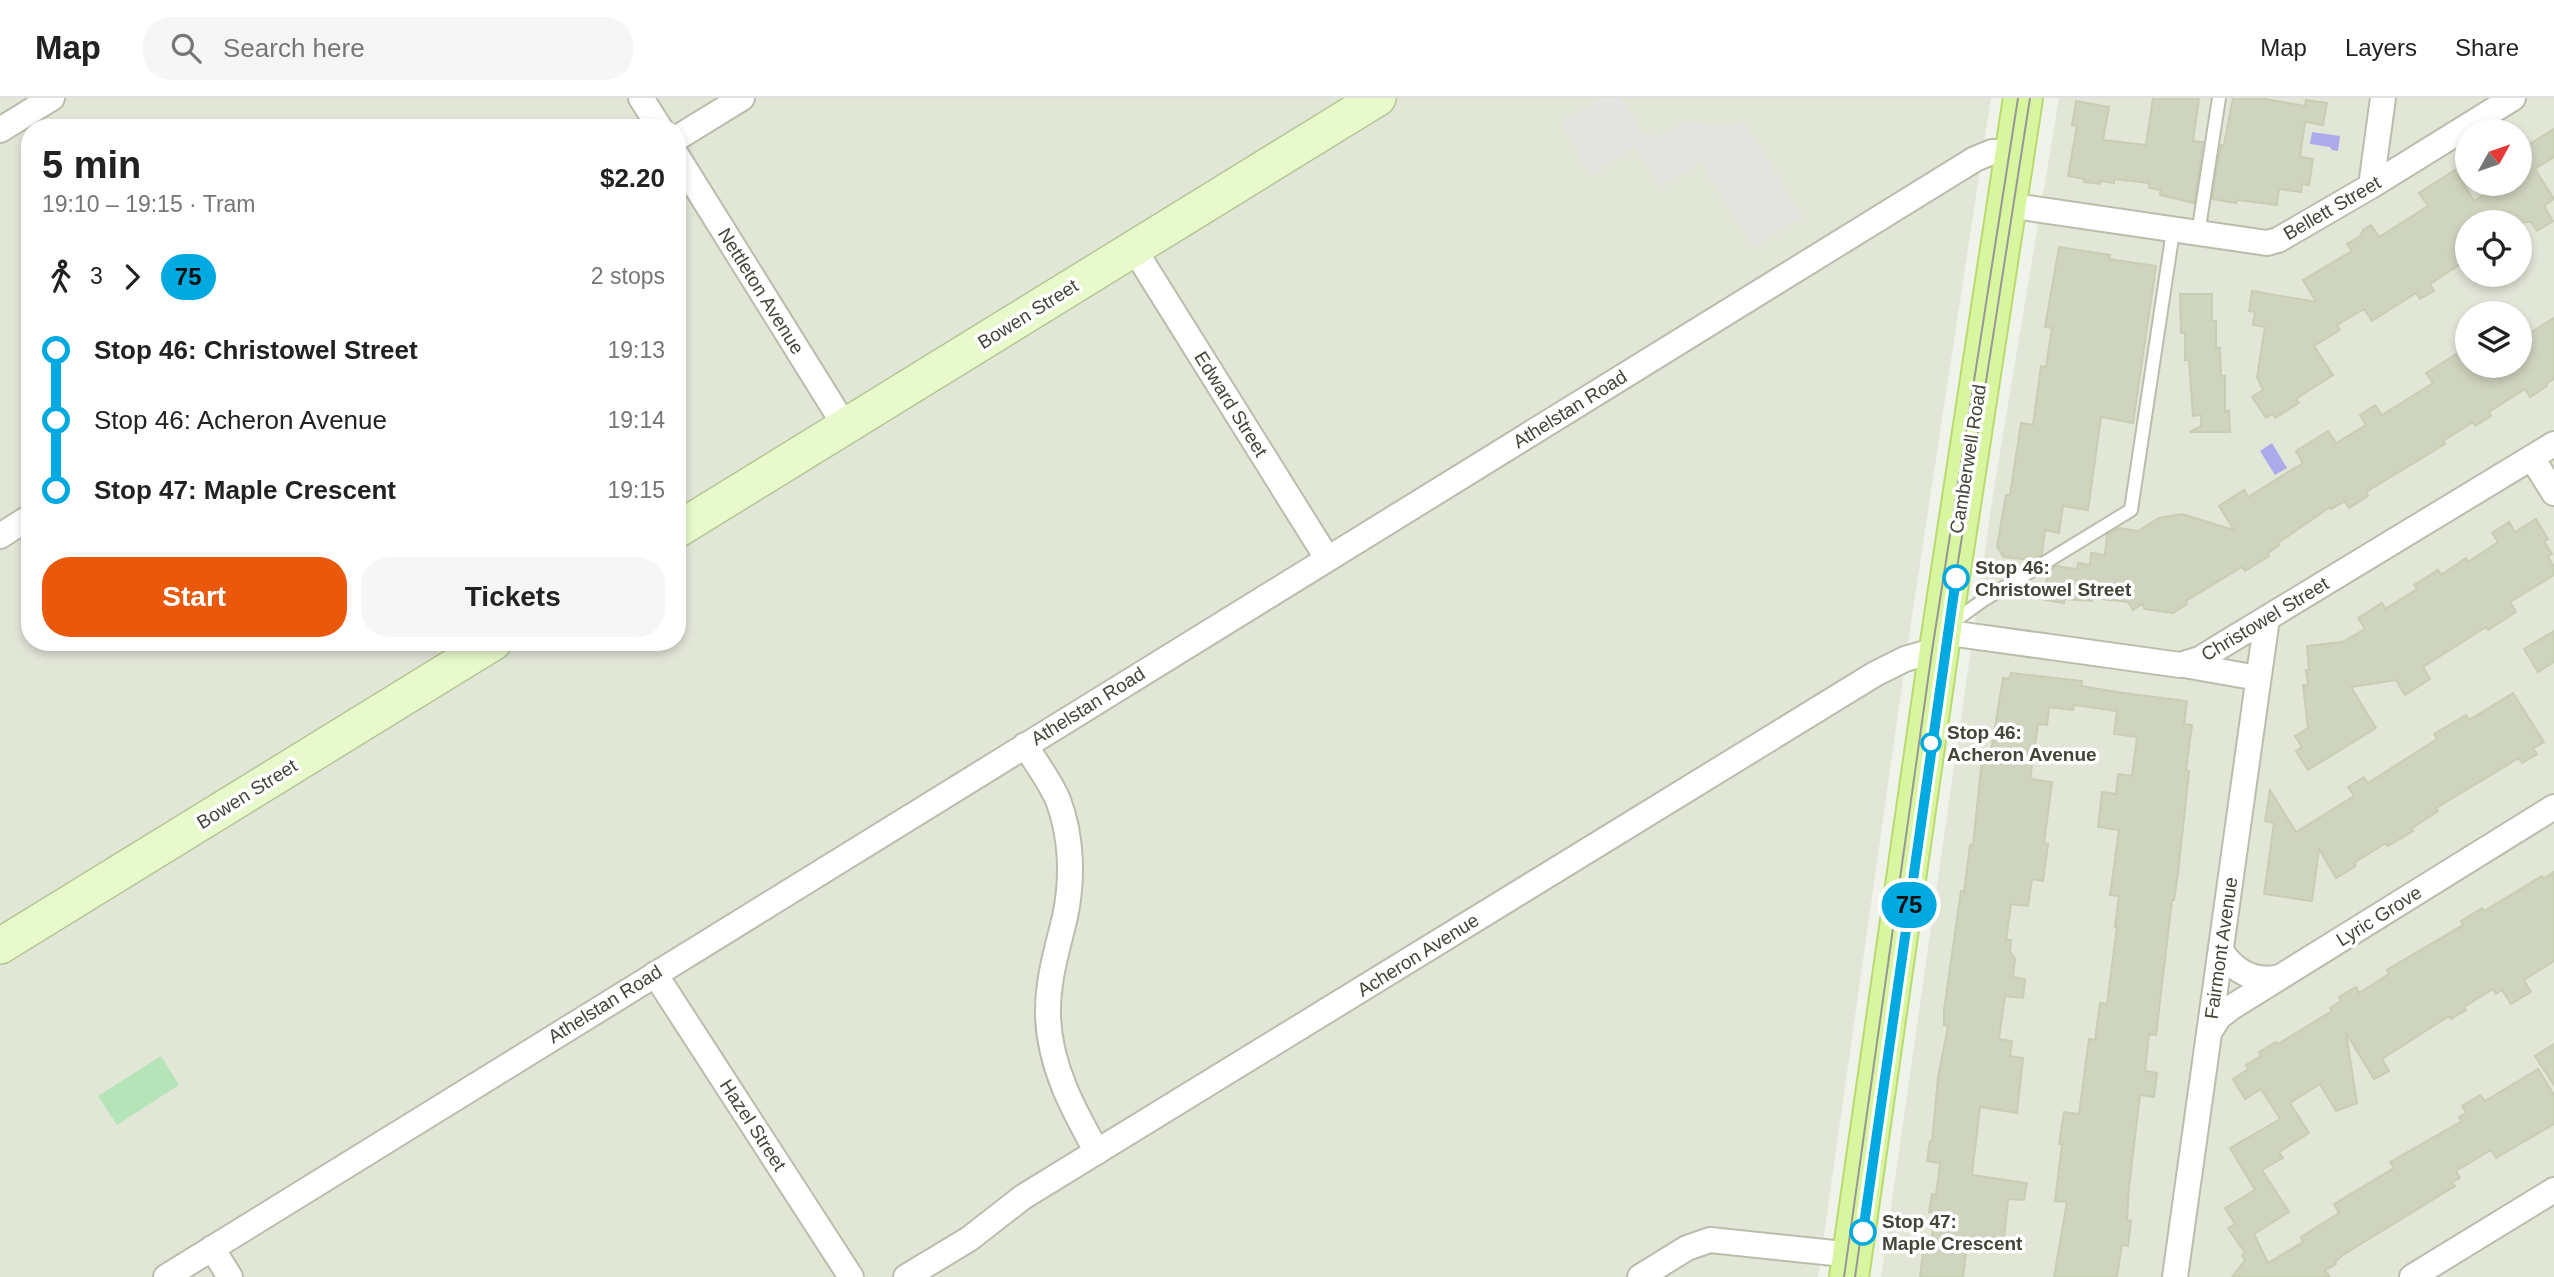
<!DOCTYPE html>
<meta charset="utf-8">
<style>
:root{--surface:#fff;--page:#f6f6f6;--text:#222;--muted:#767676;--line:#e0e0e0;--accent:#ea580c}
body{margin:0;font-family:Helvetica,sans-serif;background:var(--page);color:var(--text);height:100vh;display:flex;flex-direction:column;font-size:26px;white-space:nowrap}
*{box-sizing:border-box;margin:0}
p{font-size:23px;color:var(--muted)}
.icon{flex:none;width:38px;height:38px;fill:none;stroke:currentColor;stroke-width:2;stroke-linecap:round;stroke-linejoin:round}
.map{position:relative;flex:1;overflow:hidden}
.side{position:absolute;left:21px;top:21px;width:665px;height:532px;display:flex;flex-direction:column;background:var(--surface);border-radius:28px;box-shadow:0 4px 10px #0003}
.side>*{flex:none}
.badge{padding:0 14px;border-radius:23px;font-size:24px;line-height:46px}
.needle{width:46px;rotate:50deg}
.buttons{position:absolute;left:2455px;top:21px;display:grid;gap:14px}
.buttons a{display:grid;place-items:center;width:77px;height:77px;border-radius:50%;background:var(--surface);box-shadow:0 4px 10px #0003;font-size:35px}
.map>.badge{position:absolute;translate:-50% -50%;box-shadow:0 0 0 4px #fff}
.legs{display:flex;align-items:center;gap:10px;height:77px;padding:0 21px;font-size:23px}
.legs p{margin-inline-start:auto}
.head{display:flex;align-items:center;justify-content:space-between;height:119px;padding:0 21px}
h1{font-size:38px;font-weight:800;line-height:52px}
.button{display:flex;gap:14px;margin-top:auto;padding:14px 21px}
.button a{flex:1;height:80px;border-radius:28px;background:var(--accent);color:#fff;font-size:28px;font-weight:800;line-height:80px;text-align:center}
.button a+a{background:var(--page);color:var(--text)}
ul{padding:0 21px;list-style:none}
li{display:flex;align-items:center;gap:24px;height:70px;font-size:26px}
li i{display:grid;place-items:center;width:10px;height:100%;margin:0 9px;background:currentColor}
li i::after{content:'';width:18px;height:18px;margin:-9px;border:5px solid;border-radius:50%;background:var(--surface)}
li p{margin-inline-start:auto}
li:first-child i{background:linear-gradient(#0000 50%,currentColor 0)}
li:last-child i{background:linear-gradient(currentColor 50%,#0000 0)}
header{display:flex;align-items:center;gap:42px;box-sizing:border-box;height:98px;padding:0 35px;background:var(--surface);border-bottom:2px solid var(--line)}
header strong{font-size:33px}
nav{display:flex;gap:38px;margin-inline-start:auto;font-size:24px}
.search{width:490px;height:63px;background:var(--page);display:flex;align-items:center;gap:18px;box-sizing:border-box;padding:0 24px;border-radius:28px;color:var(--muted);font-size:26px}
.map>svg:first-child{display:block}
.residential{fill:#e2e6d7;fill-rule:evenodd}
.green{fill:#b5e4b9}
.parking{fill:#e4e5e0}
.water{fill:#adaaeb}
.building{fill:#cfd4bf;stroke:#c8ceb3;stroke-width:2}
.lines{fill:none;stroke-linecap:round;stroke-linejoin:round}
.lane-casing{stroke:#b9beac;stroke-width:16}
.street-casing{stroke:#b9beac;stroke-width:28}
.secondary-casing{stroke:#b5c696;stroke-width:38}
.primary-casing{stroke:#b8da70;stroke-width:42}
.lane{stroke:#fff;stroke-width:12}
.street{stroke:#fff;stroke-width:24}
.secondary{stroke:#e8facc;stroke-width:35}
.primary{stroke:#d8f69f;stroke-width:38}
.tram{stroke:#979797;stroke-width:2}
.line-1-casing{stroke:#fff;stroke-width:16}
.line-1{stroke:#00a9e0;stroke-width:10}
.stop-1-dot{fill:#fff;stroke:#00a9e0;stroke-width:3.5}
.labels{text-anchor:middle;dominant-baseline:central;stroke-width:7;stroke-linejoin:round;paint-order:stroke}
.street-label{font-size:19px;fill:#434638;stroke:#fff}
.stop-label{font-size:19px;font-weight:bold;fill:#434638;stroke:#fff;text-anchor:start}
</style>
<header>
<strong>Map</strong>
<div class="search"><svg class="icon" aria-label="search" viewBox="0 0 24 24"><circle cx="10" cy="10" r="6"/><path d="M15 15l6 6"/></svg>Search here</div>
<nav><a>Map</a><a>Layers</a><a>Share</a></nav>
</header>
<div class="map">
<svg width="2554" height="1179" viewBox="0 0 2554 1179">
<rect width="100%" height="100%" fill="#f0f3e9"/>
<path class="residential" d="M 0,0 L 1991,0 L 1911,525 L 1818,1179 L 0,1179 ZM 30,30 L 677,30 L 677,544 L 30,544 Z
M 2059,0 L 2554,0 L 2554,1179 L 1881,1179 L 1993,397 ZM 2468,33 L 2520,33 L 2520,86 L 2468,86 ZM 2468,124 L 2520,124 L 2520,177 L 2468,177 ZM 2468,215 L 2520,215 L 2520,268 L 2468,268 Z"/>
<path class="green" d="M 161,958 L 179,987 L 117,1027 L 98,998 Z"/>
<path class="parking" d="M 1600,0 L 1620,0 L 1641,35 L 1659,40 L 1684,25 L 1727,29 L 1743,24 L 1802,118 L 1753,149 L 1701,63 L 1660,89 L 1635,48 L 1591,77 L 1561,26 Z"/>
<path class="water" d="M 2312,34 L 2340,38 L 2338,53 L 2332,52 L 2330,49 L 2310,46 Z
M 2272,345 L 2287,370 L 2275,377 L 2260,353 Z"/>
<path class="building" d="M 2153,0 L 2199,0 L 2193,43 L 2203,44 L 2194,105 L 2160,97 L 2161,92 L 2149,90 L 2149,85 L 2114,81 L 2114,85 L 2101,83 L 2100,86 L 2084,84 L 2085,81 L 2068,78 L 2077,28 L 2072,27 L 2076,3 L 2109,9 L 2103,42 L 2146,47 Z
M 2233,0 L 2260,0 L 2305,8 L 2306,2 L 2327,5 L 2323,27 L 2305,24 L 2300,59 L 2313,61 L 2309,87 L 2302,86 L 2301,94 L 2279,91 L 2277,107 L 2237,102 L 2236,105 L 2212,101 L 2221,47 L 2224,47 Z
M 2554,31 L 2554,59 L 2535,71 L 2554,101 L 2544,108 L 2553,123 L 2537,133 L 2531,124 L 2468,124 L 2468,161 L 2430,186 L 2434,193 L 2420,201 L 2416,195 L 2372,223 L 2364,211 L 2337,227 L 2340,232 L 2314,248 L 2333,277 L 2296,301 L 2299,305 L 2275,320 L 2273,316 L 2266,320 L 2252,299 L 2263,292 L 2257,279 L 2265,229 L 2253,227 L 2255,214 L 2249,213 L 2252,193 L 2316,204 L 2303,182 L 2352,153 L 2347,146 L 2360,138 L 2363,132 L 2371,127 L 2379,139 L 2428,108 L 2419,95 L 2455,72 L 2474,103 L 2501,86 L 2520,86 L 2520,48 L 2522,51 Z
M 2059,149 L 2110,157 L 2109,161 L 2156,168 L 2133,325 L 2101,319 L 2088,412 L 2063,408 L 2059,435 L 2045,432 L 2042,456 L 2032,462 L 2004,459 L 1997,449 L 2006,397 L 2010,397 L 2021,325 L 2033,327 L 2041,268 L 2046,269 L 2052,230 L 2045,229 Z
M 2180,196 L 2212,196 L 2212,223 L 2216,223 L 2216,250 L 2220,250 L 2221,278 L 2225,278 L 2225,314 L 2229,312 L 2230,334 L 2190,334 L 2201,328 L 2201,317 L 2193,318 L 2189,262 L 2185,262 L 2185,235 L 2181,235 Z
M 2554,220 L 2554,281 L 2546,286 L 2547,288 L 2530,299 L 2525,291 L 2489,314 L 2491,318 L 2475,328 L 2473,324 L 2443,343 L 2445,346 L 2366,394 L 2368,398 L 2349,410 L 2345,403 L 2331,411 L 2330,409 L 2278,445 L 2279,447 L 2268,455 L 2269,458 L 2245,473 L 2242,469 L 2186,503 L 2187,506 L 2173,515 L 2145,511 L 2142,506 L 2133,512 L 2128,504 L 2092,500 L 2092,503 L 2064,501 L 2064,505 L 2044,502 L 2048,473 L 2056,468 L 2077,471 L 2078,465 L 2090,467 L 2091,455 L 2105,457 L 2107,437 L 2119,430 L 2138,433 L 2159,420 L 2182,416 L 2234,432 L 2219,408 L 2244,392 L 2248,399 L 2303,365 L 2296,353 L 2328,333 L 2336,345 L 2366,327 L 2360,317 L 2375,307 L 2382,317 L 2433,285 L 2426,275 L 2468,249 L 2468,268 L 2520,268 L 2520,241 Z
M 2536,421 L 2548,441 L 2544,443 L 2552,456 L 2548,458 L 2554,469 L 2554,477 L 2510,504 L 2516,514 L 2488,532 L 2486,529 L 2423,569 L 2430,581 L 2405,597 L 2396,582 L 2351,589 L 2376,630 L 2308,672 L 2296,653 L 2302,649 L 2295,638 L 2308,630 L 2303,587 L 2308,587 L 2306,572 L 2309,572 L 2307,548 L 2342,544 L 2365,531 L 2358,520 L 2382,505 L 2385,511 L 2417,491 L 2414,487 L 2438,472 L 2441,477 L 2466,460 L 2468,464 L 2498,444 L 2492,435 L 2509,424 L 2515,434 Z
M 2554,533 L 2554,564 L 2538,574 L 2524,551 Z
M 2011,575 L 2082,583 L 2081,588 L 2123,595 L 2187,603 L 2184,626 L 2192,627 L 2186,672 L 2189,673 L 2178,776 L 2174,802 L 2172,802 L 2156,937 L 2149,936 L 2145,973 L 2157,975 L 2154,999 L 2140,997 L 2129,1089 L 2127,1122 L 2131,1123 L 2128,1148 L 2122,1147 L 2117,1179 L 2054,1179 L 2067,1104 L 2055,1103 L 2062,1046 L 2059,1046 L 2064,1014 L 2079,1016 L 2089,941 L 2095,942 L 2100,905 L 2107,906 L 2117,829 L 2115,829 L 2119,798 L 2110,797 L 2119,732 L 2098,729 L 2102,694 L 2116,696 L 2118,676 L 2132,678 L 2137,639 L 2114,636 L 2117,613 L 2074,607 L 2073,612 L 2049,609 L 2047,627 L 2038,626 L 2030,681 L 2052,684 L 2044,745 L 2048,746 L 2043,783 L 2032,781 L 2028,808 L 2011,806 L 2006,842 L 2011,842 L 2010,854 L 2015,861 L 2013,879 L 2025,881 L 2023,900 L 2005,898 L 1999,941 L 2012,943 L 2010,958 L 2023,960 L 2017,1015 L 1980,1009 L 1972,1077 L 2027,1085 L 2024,1102 L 2008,1101 L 2004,1142 L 1991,1139 L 1989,1151 L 1967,1148 L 1963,1179 L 1920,1179 L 1924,1147 L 1931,1148 L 1935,1115 L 1929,1114 L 1932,1096 L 1936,1097 L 1940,1065 L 1927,1063 L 1930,1043 L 1932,1043 L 1938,980 L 1948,928 L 1944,927 L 1944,912 L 1961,793 L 1964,794 L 1970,747 L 1973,747 L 1983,652 L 1991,653 L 2003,580 L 2009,581 Z
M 2513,595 L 2544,644 L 2533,650 L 2537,656 L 2522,665 L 2519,660 L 2436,710 L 2438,713 L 2411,731 L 2413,733 L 2388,748 L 2386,745 L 2354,765 L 2356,768 L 2336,780 L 2319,751 L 2312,803 L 2264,796 L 2274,725 L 2265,723 L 2270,692 L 2296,734 L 2354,698 L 2348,689 L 2364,679 L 2368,685 L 2437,641 L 2434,636 L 2466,617 L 2469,622 Z
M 2554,774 L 2554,863 L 2524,882 L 2531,894 L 2511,906 L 2502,892 L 2496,896 L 2493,891 L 2464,909 L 2466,912 L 2451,921 L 2449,918 L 2382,961 L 2389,973 L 2374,981 L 2346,935 L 2357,1005 L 2336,1013 L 2320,986 L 2290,1005 L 2309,1035 L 2279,1054 L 2283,1060 L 2262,1072 L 2289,1114 L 2254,1136 L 2268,1165 L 2303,1144 L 2301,1139 L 2339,1115 L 2334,1106 L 2394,1070 L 2390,1064 L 2462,1023 L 2459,1019 L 2466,1015 L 2462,1008 L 2480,997 L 2485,1003 L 2538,971 L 2554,997 L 2554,1026 L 2496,1060 L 2491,1052 L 2456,1073 L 2460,1080 L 2452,1084 L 2455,1088 L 2343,1157 L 2335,1164 L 2336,1166 L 2325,1172 L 2330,1179 L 2232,1179 L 2245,1162 L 2242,1157 L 2245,1155 L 2228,1130 L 2235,1126 L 2225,1110 L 2255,1092 L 2230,1050 L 2280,1021 L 2261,991 L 2245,1001 L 2233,981 L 2248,971 L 2246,967 L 2261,958 L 2259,954 L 2276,944 L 2278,946 L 2332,913 L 2330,910 L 2341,903 L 2339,899 L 2356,889 L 2359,895 L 2389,876 L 2387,872 L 2463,827 L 2461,823 L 2482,810 L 2484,813 L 2542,778 L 2543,781 Z
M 2554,946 L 2554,987 L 2535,958 Z"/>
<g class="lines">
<defs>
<path id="lane" d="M 2198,136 L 2219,0
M 1953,524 L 1982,503 L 2131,412 L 2173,133"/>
<path id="street" d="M 641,0 L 660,30
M 0,32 L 52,0
M 677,40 L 742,0
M 677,58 L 845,328
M 2371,88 L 2383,0
M 2007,107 L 2267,145 L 2278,142 L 2371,88 L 2513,0
M 1134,151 L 1327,460
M 2532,360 L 2554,395
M 0,438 L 30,419
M 1942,534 L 2180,567 L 2200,561 L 2221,548 L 2554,346
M 2184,567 L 2258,580
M 1025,647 C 1036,665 1050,683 1058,702 C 1072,739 1073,781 1065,819 C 1057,852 1047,883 1048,919 C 1050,969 1073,1011 1097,1054
M 2221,853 C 2235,874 2255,885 2280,879
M 655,876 L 851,1179
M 2210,933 L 2219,919 L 2232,909 L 2554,709
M 212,1150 L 230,1179
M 166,1179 L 1975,61 L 1992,54 L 2015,54
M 906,1179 L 969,1141 L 1023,1099 L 1875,576 L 1905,561 L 1939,551
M 1640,1179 L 1687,1150 L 1710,1142 L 1853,1157
M 2175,1179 L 2267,520
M 2412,1179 L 2554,1092"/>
<path id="secondary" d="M 677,432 L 1378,0
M 0,848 L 494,544"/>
<path id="primary" d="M 1849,1179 L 1939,551 L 2023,0"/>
</defs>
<use href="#lane" class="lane-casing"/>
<use href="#street" class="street-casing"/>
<use href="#secondary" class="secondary-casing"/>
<use href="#primary" class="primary-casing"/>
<use href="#lane" class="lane"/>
<use href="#street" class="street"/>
<use href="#secondary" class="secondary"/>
<use href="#primary" class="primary"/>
<path class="tram" d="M 1844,1179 L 1932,553 L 2018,0
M 1855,1179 L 1947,535 L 2030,0"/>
</g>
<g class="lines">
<defs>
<path id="line-1" d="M 1863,1134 L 1956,480"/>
</defs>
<use href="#line-1" class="line-1-casing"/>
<use href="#line-1" class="line-1"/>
</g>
<g class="stop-1-dot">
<circle cx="1956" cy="480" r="12"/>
<circle cx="1931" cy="645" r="9"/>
<circle cx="1863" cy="1134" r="12"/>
</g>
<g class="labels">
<g class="street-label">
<text transform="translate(2332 110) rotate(-30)">Bellett Street</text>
<text transform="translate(761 193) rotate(58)">Nettleton Avenue</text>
<text transform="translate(1028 216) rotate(-32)">Bowen Street</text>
<text transform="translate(1231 306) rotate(58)">Edward Street</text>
<text transform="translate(1570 311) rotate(-32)">Athelstan Road</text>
<text transform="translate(1968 361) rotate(-81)">Camberwell Road</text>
<text transform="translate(2265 521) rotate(-31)">Christowel Street</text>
<text transform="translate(1088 608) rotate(-32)">Athelstan Road</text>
<text transform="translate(247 696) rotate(-32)">Bowen Street</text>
<text transform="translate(2379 818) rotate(-32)">Lyric Grove</text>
<text transform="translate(2221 850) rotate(-82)">Fairmont Avenue</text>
<text transform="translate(1418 857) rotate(-32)">Acheron Avenue</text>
<text transform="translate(605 906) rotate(-32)">Athelstan Road</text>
<text transform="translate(753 1027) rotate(57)">Hazel Street</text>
</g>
<g class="stop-label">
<text x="1975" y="469">Stop 46:<tspan x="1975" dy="22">Christowel Street</tspan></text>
<text x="1947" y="634">Stop 46:<tspan x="1947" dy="22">Acheron Avenue</tspan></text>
<text x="1882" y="1123">Stop 47:<tspan x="1882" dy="22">Maple Crescent</tspan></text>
</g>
</g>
</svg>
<div class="buttons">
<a><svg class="needle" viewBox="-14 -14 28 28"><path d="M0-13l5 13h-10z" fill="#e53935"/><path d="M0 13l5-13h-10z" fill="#767676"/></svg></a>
<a><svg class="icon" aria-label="locate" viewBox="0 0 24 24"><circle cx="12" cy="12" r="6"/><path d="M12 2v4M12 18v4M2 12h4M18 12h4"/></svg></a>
<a><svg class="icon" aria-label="layers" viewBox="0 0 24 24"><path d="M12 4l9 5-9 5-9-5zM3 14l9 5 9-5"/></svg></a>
</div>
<b class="badge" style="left:1909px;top:807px;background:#00a9e0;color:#111">75</b>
<section class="side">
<div class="head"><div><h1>5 min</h1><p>19:10 – 19:15 · Tram</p></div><b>$2.20</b></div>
<div class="legs"><svg class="icon" aria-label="walk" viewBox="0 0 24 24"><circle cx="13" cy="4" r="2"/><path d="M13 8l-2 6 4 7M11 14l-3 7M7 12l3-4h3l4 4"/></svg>3<svg class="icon" aria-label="forward" viewBox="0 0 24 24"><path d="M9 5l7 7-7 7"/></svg><b class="badge" style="background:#00a9e0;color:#111">75</b><p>2 stops</p></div>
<ul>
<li><i style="color:#00a9e0"></i><b>Stop 46: Christowel Street</b><p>19:13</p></li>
<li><i style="color:#00a9e0"></i><span>Stop 46: Acheron Avenue</span><p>19:14</p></li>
<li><i style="color:#00a9e0"></i><b>Stop 47: Maple Crescent</b><p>19:15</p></li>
</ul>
<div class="button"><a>Start</a><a>Tickets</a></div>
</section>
</div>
